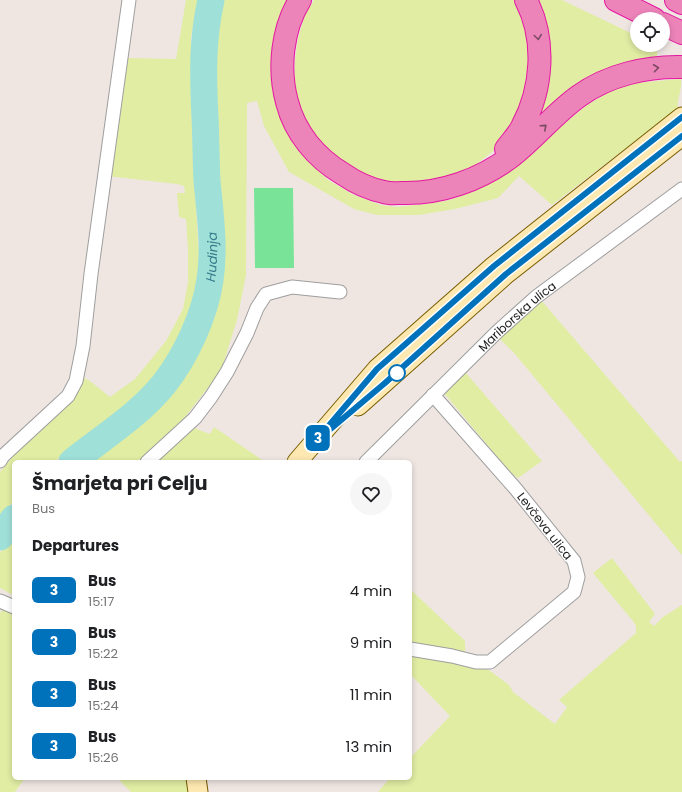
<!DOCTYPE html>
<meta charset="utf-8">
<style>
:root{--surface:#fff;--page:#f6f6f6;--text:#202124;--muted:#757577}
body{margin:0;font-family:Poppins,sans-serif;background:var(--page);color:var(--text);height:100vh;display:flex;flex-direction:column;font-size:15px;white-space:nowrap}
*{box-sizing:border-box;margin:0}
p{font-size:13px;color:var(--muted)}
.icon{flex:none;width:22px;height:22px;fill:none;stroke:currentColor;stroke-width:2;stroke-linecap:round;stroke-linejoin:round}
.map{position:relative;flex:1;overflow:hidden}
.panel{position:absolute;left:12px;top:460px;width:400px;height:320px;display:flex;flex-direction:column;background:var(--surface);border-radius:6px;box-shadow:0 2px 6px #0003}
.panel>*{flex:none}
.badge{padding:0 8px;border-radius:6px;font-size:14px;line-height:26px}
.fabs{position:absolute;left:630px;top:12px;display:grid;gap:8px}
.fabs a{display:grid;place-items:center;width:40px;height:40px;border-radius:50%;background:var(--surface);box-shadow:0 2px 6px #0003;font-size:20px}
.map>.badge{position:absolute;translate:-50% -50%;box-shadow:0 0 0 2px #fff}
h2{padding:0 20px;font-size:15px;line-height:36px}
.round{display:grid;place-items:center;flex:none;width:42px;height:42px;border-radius:21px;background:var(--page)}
.headline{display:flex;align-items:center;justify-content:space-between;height:68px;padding:0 20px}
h1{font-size:19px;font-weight:700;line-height:30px}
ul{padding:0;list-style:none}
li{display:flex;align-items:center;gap:12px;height:52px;padding:0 20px}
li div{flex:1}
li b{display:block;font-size:15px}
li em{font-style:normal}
li .badge{min-width:44px;font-weight:700;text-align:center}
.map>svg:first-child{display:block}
.grass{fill:#e0eda3}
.pitch{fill:#79e498}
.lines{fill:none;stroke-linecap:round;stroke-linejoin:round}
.river{stroke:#9fe0d9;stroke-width:27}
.street-casing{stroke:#9e9e9e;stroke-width:15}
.secondary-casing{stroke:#775d00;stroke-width:21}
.highway-casing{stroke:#e418a1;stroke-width:24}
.street{stroke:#fff;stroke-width:13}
.secondary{stroke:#fee8b1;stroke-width:19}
.highway{stroke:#ec83b9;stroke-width:22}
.oneway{stroke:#7a4b63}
.line-casing{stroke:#fff;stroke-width:9}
.line{stroke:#0072bc;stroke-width:6}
.stop-dot{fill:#fff;stroke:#0072bc;stroke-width:2}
.labels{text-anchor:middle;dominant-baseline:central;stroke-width:3;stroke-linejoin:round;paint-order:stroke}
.street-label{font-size:12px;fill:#1d1d1d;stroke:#fff}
.water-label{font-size:13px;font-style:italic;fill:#367c8a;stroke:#fff}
</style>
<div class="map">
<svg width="682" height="792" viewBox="0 0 682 792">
<rect width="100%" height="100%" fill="#efe6e2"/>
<path class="grass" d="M 186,0 L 198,0 L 191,37 L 191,91 L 194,174 L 200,273 L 196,295 L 185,330 L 169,360 L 156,380 L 134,403 L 85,438 L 54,462 L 14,462 L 14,501 L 0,518 L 0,472 L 14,455 L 68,405 L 76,394 L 82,377 L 90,381 L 110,397 L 135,379 L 166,341 L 183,309 L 188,282 L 188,250 L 186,219 L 179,217 L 177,193 L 185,193 L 184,186 L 177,184 L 107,176 L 126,58 L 176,59 Z
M 224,0 L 288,0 L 290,136 L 305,157 L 328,180 L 354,195 L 381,205 L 397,207 L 426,204 L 450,200 L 477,190 L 498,178 L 587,105 L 611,91 L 635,83 L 681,79 C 682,92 677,97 678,108 L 552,205 L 519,176 L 498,198 L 455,209 L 419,215 L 377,215 L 354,209 L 289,172 L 264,126 L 257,101 L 247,103 L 246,275 L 237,320 L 221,371 L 185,417 L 139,462 L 84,462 C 108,444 134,431 156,411 C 169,400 179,384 187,370 C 194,358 203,346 208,333 C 225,291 221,244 222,200 L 220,194 C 215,138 207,82 216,26 C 218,17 222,9 224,0 Z
M 314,0 L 517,0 L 524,13 L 531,66 L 528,89 L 514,122 L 497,148 L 474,166 L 437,181 L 389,184 L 361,175 L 340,162 L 320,142 L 307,122 L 300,107 L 294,83 L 295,60 L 298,39 L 305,14 Z
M 535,0 L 562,0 L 637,36 L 637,45 L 652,45 L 657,49 L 657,56 L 539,117 Z
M 540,299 L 680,462 L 682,461 L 682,555 L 515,354 L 500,339 Z
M 465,372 L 542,461 L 518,478 L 509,471 L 444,393 Z
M 214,427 L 265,462 L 153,462 L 194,428 L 210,434 Z
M 14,533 L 14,594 L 13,595 L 0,588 L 0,553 Z
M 612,558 L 655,614 L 649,622 L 654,626 L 663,617 L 682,605 L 682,792 L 378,792 L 390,778 L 410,778 L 410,758 L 450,716 L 410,674 L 410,653 L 489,670 L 509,685 L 513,692 L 555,724 L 567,707 L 559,700 L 636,633 L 636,626 L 633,621 L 593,573 Z
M 410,589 L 465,641 L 465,654 L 410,645 Z
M 6,606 L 14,610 L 14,778 L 25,778 L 15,792 L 0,792 L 0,613 Z
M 117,778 L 186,778 L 188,792 L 131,792 Z"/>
<path class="pitch" d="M 254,188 L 293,188 L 294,268 L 255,268 Z"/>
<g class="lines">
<g class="river">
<path id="s1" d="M 72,462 C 103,437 139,415 164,384 C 186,356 205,315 210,280 C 215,247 210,213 207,181 C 206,160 206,138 205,117 C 203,76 202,40 211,0"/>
<path d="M 0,537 L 14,518"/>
</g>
<defs>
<g id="street">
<path d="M 0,461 L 3,456 L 68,396 L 76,381 L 83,346 L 91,274 L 129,0"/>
<path d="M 147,462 L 195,418 L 211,397 L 227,372 L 247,333 L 257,308 L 266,294 L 292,287 L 340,292"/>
<path id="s2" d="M 366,462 L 497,332 L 536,297 L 682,189"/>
<path d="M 0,601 L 14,607"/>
<path d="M 410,649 L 452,656 L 476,662 L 490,662 L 574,592 L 578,577 L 574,561 L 515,488 L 433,395"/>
</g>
<path id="secondary" d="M 358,406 L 506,274 L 682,136
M 297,462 L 377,369 L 494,266 L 682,117
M 196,778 L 198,792"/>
<path id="highway" d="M 300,0 C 282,29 278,69 287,102 C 295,133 316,158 343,174 C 356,183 369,189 384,192 C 390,194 396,193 402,193 C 441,194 480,180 512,156 C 535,138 555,113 579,96 C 608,75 647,66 682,67
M 616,0 L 654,19
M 676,0 L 682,3
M 663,24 L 682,33
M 506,149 C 511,142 518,135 522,127 C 543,88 546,39 526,0"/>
</defs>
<use href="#street" class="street-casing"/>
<use href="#secondary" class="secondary-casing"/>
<use href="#highway" class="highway-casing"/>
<use href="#street" class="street"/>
<use href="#secondary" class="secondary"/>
<use href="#highway" class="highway"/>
</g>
<defs><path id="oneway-chevron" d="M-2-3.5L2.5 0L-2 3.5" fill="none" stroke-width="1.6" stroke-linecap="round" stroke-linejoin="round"/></defs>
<g class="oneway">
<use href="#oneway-chevron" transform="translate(538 37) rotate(82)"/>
<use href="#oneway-chevron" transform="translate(656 68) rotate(-7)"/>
<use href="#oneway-chevron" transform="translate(544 127) rotate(-42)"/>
</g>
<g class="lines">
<defs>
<path id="line" d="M 682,117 L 494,266 L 401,348 L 377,369 L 314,443 L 385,383 L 506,274 L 682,136"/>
</defs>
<use href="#line" class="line-casing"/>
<use href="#line" class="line"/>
</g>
<circle class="stop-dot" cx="397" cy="373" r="8"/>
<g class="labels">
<g class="street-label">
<text stroke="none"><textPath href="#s2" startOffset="210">Mariborska ulica</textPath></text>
<text transform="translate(545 526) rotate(52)">Levčeva ulica</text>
</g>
<g class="water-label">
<text stroke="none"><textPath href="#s1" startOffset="259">Hudinja</textPath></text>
</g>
</g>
</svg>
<div class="fabs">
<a><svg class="icon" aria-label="locate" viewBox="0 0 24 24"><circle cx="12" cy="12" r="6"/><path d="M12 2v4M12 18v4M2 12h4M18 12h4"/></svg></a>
</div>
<b class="badge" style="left:318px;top:438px;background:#0072bc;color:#fff">3</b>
<section class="panel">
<div class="headline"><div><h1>Šmarjeta pri Celju</h1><p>Bus</p></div><a class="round"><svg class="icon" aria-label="heart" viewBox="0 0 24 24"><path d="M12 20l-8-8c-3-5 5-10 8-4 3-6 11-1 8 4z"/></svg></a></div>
<h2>Departures</h2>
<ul>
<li><span class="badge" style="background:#0072bc;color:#fff">3</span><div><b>Bus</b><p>15:17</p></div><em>4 min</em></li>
<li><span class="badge" style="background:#0072bc;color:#fff">3</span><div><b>Bus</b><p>15:22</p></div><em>9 min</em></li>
<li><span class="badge" style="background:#0072bc;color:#fff">3</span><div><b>Bus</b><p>15:24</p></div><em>11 min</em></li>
<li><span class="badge" style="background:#0072bc;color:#fff">3</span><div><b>Bus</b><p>15:26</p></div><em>13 min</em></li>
</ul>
</section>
</div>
